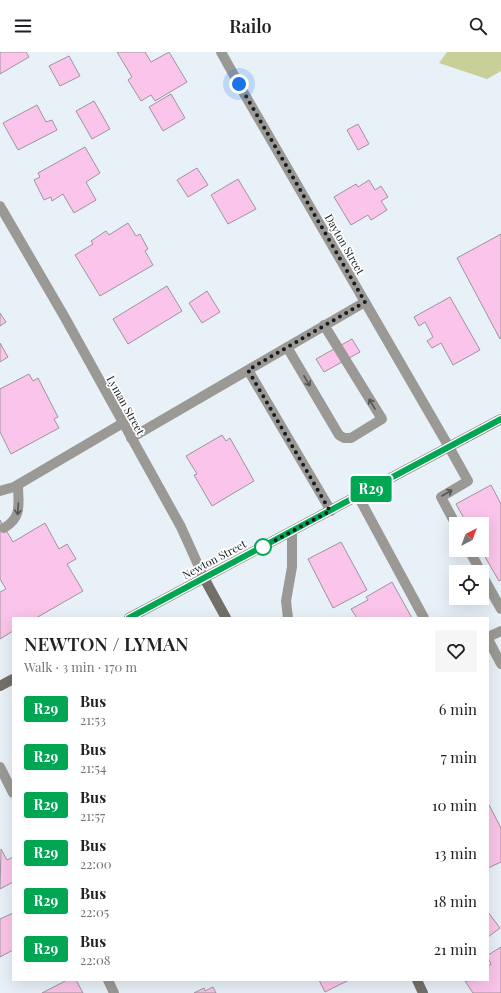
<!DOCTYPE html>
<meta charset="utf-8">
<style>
:root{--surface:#fff;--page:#f6f6f6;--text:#202124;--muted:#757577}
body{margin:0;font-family:"Playfair Display",serif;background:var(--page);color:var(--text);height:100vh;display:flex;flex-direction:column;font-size:15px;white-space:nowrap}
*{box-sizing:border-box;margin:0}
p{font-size:13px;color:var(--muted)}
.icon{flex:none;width:22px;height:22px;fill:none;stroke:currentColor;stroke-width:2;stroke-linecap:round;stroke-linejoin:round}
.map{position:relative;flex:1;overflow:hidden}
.drawer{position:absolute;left:12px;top:565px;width:477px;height:364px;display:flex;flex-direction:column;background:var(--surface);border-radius:0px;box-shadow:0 4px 16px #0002}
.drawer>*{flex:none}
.badge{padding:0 8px;border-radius:3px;font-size:14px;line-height:26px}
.needle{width:26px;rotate:41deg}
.controls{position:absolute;left:449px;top:465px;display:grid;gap:8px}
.controls a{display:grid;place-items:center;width:40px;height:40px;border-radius:0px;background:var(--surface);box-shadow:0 4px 16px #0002;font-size:20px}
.you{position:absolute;width:20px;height:20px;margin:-10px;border:3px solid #fff;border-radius:50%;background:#1a73e8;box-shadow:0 0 0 6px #1a73e833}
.map>.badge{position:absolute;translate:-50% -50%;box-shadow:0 0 0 2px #fff}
.round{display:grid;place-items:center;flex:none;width:42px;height:42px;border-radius:0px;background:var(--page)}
.overview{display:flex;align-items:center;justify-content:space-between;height:68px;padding:0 12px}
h1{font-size:19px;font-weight:600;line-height:30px}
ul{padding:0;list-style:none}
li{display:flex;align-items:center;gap:12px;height:48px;padding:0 12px}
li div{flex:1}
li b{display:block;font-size:15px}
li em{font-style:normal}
li .badge{min-width:44px;font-weight:700;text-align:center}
header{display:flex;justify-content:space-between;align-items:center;height:52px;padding:0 12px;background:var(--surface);font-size:18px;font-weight:600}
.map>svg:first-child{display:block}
.green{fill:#c8cf98}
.building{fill:#fbc4ea;stroke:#9e949b}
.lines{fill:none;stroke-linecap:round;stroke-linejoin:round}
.service{stroke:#9b9995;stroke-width:10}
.minor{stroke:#9b9995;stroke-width:10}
.secondary{stroke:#73706a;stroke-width:10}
.oneway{stroke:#545454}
.line-casing{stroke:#fff;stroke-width:9}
.line{stroke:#00a651;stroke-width:6}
.walk{stroke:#191c1f;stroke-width:4;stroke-dasharray:0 7.2}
.stop-dot{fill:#fff;stroke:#00a651;stroke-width:2}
.labels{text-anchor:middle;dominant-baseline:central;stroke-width:3.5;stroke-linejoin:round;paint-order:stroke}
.street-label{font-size:11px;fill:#191c1f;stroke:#fff}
</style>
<header><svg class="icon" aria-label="menu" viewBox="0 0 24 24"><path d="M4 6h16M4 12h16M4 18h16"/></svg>Railo<svg class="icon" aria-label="search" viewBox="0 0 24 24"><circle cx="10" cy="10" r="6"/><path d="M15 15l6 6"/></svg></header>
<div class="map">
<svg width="501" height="941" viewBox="0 0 501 941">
<rect width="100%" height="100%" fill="#e8f0f8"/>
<path class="green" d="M 447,0 L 501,0 L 501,19 L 487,27 L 439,11 Z"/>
<path class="building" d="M 0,0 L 26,0 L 29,5 L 0,22 Z
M 117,0 L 145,0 L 151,10 L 169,0 L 187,30 L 155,49 L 151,43 L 141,49 L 128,28 L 132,25 Z
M 69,4 L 80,24 L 60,34 L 49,14 Z
M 171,42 L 185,66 L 163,79 L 149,55 Z
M 94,49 L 110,77 L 92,87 L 76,59 Z
M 37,53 L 46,70 L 52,68 L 57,78 L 18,98 L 3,71 Z
M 358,72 L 369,92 L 358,98 L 347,78 Z
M 85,95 L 100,121 L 86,130 L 96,148 L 74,161 L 63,142 L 52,149 L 51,145 L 44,148 L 34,128 L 40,125 L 38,121 Z
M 197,116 L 208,133 L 188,145 L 177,128 Z
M 238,127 L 256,157 L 228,172 L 211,143 Z
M 369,128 L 375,138 L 381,134 L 388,145 L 381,149 L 387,158 L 371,168 L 368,163 L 351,173 L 334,145 L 356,132 L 358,135 Z
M 128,171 L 136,184 L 140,182 L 148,197 L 145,199 L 153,213 L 100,244 L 75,203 L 93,192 L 91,189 L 106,179 L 109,183 Z
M 501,182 L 501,286 L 500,287 L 457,206 Z
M 167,234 L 182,259 L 128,292 L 113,267 Z
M 207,239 L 220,260 L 202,271 L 189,251 Z
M 450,245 L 480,298 L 453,313 L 441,291 L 432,296 L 427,289 L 433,285 L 425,270 L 419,274 L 414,265 Z
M 0,261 L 6,270 L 0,274 Z
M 352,287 L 360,300 L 324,320 L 316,307 Z
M 0,291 L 8,305 L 0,310 Z
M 29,322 L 33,329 L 38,326 L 58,365 L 54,367 L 59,376 L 11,402 L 0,380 L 0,337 Z
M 222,383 L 226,389 L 230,386 L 254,429 L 212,454 L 194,423 L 197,422 L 186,404 Z
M 491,433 L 501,452 L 501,528 L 499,529 L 481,498 L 482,472 L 467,472 L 456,452 Z
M 0,468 L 13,490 L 45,471 L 59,497 L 67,492 L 76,507 L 67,512 L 83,539 L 36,566 L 13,566 L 13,579 L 0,587 L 0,540 L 6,537 L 0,527 Z
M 341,490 L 367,538 L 333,556 L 308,507 Z
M 392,530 L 412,566 L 357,566 L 351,557 L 368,548 L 366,545 Z
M 488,751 L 501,776 L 501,810 L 488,816 Z
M 1,797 L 7,808 L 13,805 L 13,830 L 0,837 Z
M 488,860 L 500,876 L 488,885 Z
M 13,861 L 13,898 L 0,905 L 0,867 Z
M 501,895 L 501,941 L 473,941 L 465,929 L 488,928 L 488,914 L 491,912 L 488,906 L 488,903 Z
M 67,928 L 76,928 L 83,941 L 42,941 Z
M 319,928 L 349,928 L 325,940 Z
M 213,935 L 216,941 L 194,941 L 204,936 L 205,939 Z"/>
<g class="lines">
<path class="service" d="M 287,295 L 339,383 L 344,386 L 351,386 L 382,367 L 324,273
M 248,318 L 331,459
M 131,386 L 365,250
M 449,395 L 468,429 L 441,445 L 456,473
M 0,439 L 14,435 L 123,371
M 358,444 L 424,566
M 4,476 C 23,465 18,451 18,433
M 469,498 L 481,520
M 482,523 L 501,557
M 288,566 L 286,549 L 292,515 L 292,479
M 488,585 L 501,579
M 488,587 L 501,612"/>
<path class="minor" d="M 221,0 L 245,43 L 449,395
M 0,154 L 64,264 L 181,475 L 204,526
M 0,715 L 13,741
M 108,928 L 114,941"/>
<path class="secondary" d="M 204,526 L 226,566
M 129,566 L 501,367
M 0,634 L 13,627
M 417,928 L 423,941"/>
</g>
<defs><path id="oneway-shaft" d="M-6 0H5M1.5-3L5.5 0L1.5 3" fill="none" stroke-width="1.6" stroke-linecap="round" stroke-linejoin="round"/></defs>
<g class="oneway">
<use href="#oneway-shaft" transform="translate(307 329) rotate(60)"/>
<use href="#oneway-shaft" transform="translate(372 352) rotate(-121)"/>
<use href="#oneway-shaft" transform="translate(447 441) rotate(-30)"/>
<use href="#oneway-shaft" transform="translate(18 457) rotate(94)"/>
</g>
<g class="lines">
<defs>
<path id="line" d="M 129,566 L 501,367"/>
</defs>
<use href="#line" class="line-casing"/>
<use href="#line" class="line"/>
<path class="walk" d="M 239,32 L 365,250 L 248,318 L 330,459 L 263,495"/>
</g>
<circle class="stop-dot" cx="263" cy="495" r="8"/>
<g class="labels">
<g class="street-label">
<text transform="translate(345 192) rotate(60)">Dayton Street</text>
<text transform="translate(126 353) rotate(61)">Lyman Street</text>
<text transform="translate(214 507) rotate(-28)">Newton Street</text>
</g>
</g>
</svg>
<div class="controls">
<a><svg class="needle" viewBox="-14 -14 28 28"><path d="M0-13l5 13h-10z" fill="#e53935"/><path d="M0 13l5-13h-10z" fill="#757577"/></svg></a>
<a><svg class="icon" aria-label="locate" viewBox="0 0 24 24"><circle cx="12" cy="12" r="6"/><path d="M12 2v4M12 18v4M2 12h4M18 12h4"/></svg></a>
</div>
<div class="you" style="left:239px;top:32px"></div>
<b class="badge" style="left:371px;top:437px;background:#00a651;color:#fff">R29</b>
<section class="drawer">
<div class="overview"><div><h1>NEWTON / LYMAN</h1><p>Walk · 3 min · 170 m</p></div><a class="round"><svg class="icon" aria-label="heart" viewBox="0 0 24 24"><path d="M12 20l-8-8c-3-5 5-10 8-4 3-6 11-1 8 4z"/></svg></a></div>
<ul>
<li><span class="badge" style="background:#00a651;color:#fff">R29</span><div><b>Bus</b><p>21:53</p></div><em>6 min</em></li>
<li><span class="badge" style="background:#00a651;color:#fff">R29</span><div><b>Bus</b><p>21:54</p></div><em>7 min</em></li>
<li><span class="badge" style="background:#00a651;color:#fff">R29</span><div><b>Bus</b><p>21:57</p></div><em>10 min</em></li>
<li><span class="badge" style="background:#00a651;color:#fff">R29</span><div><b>Bus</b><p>22:00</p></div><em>13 min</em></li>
<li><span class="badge" style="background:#00a651;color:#fff">R29</span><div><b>Bus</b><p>22:05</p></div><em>18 min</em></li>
<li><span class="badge" style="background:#00a651;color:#fff">R29</span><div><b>Bus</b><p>22:08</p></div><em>21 min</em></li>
</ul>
</section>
</div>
